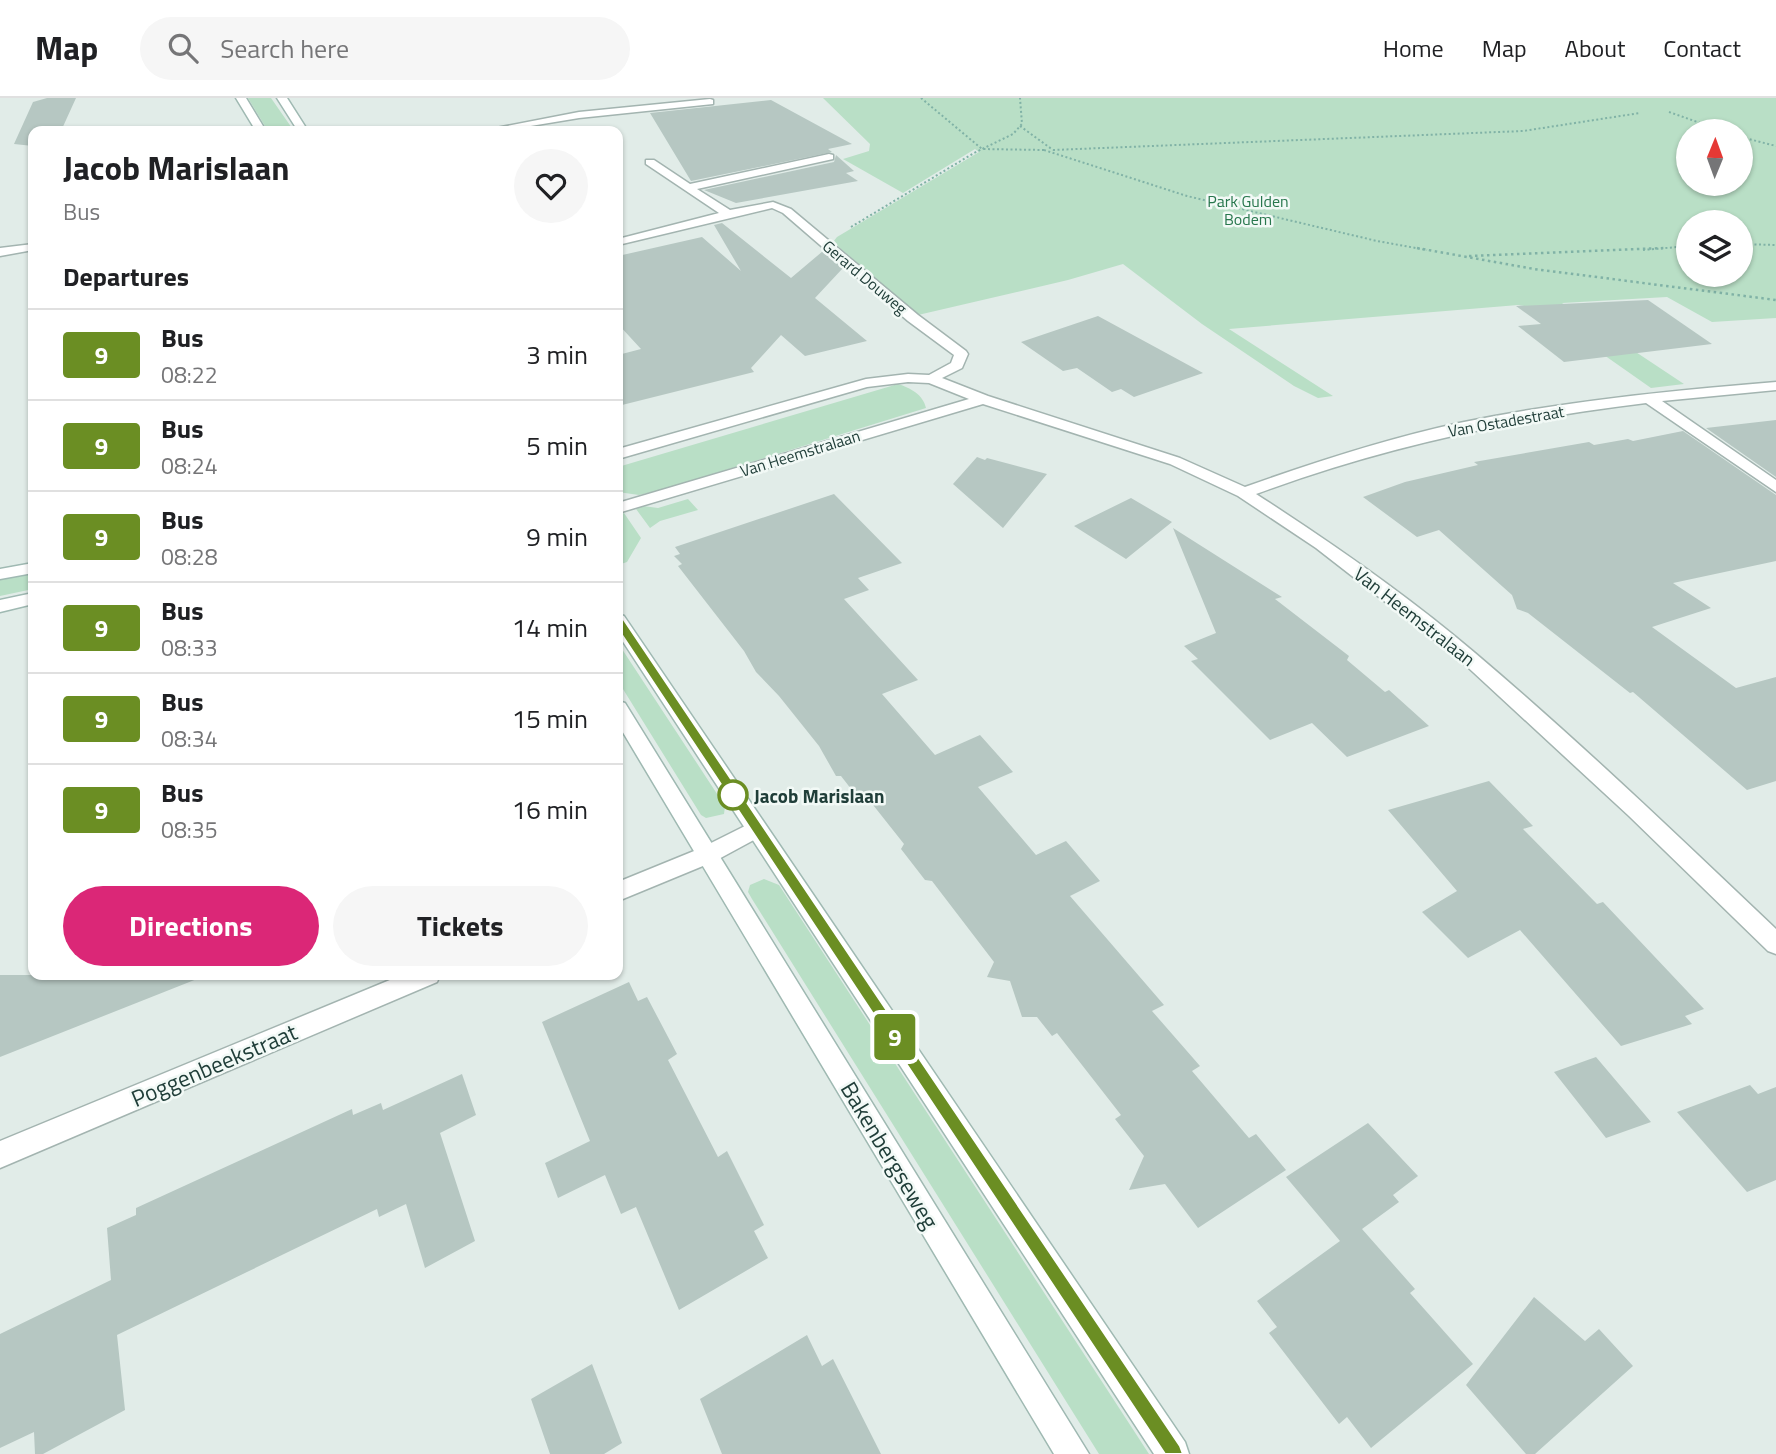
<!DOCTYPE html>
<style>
:root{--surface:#fff;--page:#f6f6f6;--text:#202124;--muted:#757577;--line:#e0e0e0;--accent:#db2777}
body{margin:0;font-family:"Titillium Web",sans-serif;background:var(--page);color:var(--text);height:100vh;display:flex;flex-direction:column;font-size:26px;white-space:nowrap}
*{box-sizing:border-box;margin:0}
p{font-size:23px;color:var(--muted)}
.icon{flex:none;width:38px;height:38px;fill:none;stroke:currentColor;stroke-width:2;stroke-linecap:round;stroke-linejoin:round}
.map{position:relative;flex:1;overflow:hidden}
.drawer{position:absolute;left:28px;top:28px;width:595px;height:854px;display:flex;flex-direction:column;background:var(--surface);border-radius:14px;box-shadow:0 2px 5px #0004}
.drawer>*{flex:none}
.badge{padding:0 14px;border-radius:5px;font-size:24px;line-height:46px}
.needle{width:46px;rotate:1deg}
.tools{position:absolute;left:1676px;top:21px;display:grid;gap:14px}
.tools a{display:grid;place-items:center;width:77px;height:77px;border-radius:50%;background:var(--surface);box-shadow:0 2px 5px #0004;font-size:35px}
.map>.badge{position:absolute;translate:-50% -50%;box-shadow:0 0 0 4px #fff}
h2{padding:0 35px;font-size:26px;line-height:63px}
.round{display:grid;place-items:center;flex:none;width:74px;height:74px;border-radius:37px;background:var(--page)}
.headline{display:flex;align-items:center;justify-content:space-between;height:119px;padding:0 35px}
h1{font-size:33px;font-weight:700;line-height:52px}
.cta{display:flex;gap:14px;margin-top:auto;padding:14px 35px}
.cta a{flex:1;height:80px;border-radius:42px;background:var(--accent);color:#fff;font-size:28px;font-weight:700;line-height:80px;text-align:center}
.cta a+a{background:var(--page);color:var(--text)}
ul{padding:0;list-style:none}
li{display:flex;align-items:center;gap:21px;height:91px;padding:0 35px;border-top:2px solid var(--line)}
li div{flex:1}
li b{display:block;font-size:26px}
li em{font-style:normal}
li .badge{min-width:77px;font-weight:700;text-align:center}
header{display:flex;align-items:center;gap:42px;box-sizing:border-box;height:98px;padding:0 35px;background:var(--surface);border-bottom:2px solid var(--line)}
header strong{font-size:33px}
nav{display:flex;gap:38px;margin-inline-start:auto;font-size:24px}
.search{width:490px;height:63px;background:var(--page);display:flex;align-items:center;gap:18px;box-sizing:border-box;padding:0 24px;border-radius:38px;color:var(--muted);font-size:26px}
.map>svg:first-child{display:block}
.green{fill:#b9dfc6;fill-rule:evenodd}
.building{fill:#b6c7c2}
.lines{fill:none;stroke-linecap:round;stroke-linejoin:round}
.street-casing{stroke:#a3b4b0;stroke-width:3}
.secondary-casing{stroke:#9fb9b2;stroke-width:3}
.path-far1{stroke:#80b2a6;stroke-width:2;stroke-dasharray:2 2.5;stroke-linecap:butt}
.path{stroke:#80b2a6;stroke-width:2.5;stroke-dasharray:2.5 3.5;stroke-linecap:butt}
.street{fill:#fff;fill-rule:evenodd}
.secondary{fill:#fff;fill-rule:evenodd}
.line{fill:#6b8e23;stroke:#fff;stroke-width:2}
.stop-dot{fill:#fff;stroke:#6b8e23;stroke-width:3.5}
.labels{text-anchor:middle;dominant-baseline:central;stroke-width:5;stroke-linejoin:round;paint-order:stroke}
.far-park-label{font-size:16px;fill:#28774d;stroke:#f2f9f6}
.far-street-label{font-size:16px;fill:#203e39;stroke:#f2f9f6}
.street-label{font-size:19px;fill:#203e39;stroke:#f2f9f6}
.stop-label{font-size:19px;font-weight:bold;fill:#203e39;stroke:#f2f9f6;text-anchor:start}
.near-street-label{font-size:23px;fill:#203e39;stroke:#f2f9f6}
</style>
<header>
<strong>Map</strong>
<div class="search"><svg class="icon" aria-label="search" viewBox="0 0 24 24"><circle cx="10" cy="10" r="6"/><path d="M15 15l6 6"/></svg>Search here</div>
<nav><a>Home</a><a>Map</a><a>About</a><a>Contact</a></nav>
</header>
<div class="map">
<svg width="1776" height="1356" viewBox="0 0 1776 1356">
<rect width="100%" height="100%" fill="#e1ece8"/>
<path class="green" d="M 248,0 L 271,0 L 294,33 L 268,33 Z
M 823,0 L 1776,0 L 1776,220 L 1712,224 L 1667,199 L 1562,205 L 1684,286 L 1651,290 L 1537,210 L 1518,207 L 1229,231 L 1333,298 L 1318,300 L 1294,288 L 1202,226 L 1123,166 L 1068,182 L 918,217 L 833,144 L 837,139 L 979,54 L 975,51 L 903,95 L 843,61 L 869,53 L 870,46 ZM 1689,33 L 1741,33 L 1741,86 L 1689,86 ZM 1689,124 L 1741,124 L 1741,177 L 1689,177 Z
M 898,286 C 910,290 923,296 926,310 L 661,392 L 639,397 L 618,394 L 618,369 Z
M 688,401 L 698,412 L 660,423 L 650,430 L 636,411 L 643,408 L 658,410 Z
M 624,415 L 641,440 L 627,464 L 618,467 L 618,417 Z
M 33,476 L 33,491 L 0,498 L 0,482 Z
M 618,545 L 725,708 L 724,716 L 706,720 L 701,717 L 618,583 Z
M 764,781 L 779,787 L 1149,1356 L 1099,1356 L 752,801 L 748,794 L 750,787 Z"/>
<path class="building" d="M 47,0 L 76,0 L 61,33 L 33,33 L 33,48 L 14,46 L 33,4 Z
M 771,2 L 852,46 L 828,51 L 832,54 L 691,83 L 650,15 Z
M 836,57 L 854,73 L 846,75 L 858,83 L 736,105 L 704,92 L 834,64 Z
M 722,125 L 791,180 L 823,153 L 843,170 L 815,200 L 867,243 L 805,258 L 781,237 L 751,270 L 754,274 L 618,308 L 618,257 L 641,251 L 618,226 L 618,158 L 702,139 L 741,173 L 714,127 Z
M 1648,202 L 1712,246 L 1564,264 L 1518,228 L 1541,226 L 1516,208 Z
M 1098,218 L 1203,275 L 1134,299 L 1121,291 L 1112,294 L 1077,270 L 1063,273 L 1021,244 Z
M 1776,322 L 1776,379 L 1706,330 Z
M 1683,333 L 1776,397 L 1776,463 L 1673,485 L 1711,510 L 1652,529 L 1736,590 L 1776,579 L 1776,683 L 1747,692 L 1633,594 L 1630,595 L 1528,515 L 1517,511 L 1512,497 L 1439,432 L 1417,439 L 1363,399 L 1405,384 L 1478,367 L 1474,364 L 1589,344 L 1594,347 L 1628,341 L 1633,343 Z
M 977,359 L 985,362 L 987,360 L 1047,376 L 1003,430 L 953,386 Z
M 834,396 L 902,465 L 858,480 L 869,492 L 844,501 L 918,582 L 882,596 L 935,657 L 980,637 L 1013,674 L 978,689 L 1036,757 L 1066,743 L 1100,783 L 1070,798 L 1164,907 L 1152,913 L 1200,968 L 1192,973 L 1249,1040 L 1256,1036 L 1286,1072 L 1198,1130 L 1165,1086 L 1129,1092 L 1144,1058 L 1115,1021 L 1121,1017 L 1057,935 L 1052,938 L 1037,919 L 1022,919 L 1010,883 L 987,879 L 994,864 L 932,783 L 925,782 L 901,751 L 904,746 L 862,693 L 855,696 L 841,678 L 836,678 L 819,648 L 779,598 L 756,574 L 744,553 L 678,468 L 682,466 L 674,458 L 680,456 L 675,449 Z
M 1131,400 L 1172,424 L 1126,461 L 1074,428 Z
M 1173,430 L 1282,499 L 1275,501 L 1349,558 L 1347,562 L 1385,594 L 1389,592 L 1429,628 L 1347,659 L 1312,625 L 1270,642 L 1191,563 L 1198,561 L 1184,548 L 1216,535 Z
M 1489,683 L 1533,728 L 1523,731 L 1597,806 L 1603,804 L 1704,911 L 1685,918 L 1692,926 L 1621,948 L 1520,832 L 1468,860 L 1422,814 L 1457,793 L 1388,712 Z
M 0,877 L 202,877 L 202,879 L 0,959 Z
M 629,884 L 638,903 L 647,899 L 677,956 L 668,962 L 718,1059 L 727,1053 L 764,1127 L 754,1133 L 768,1160 L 679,1212 L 636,1109 L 621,1116 L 605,1077 L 558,1100 L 545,1065 L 590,1043 L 542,924 Z
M 1596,959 L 1651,1024 L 1606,1040 L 1554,974 Z
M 462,976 L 476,1017 L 440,1035 L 475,1143 L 425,1170 L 406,1106 L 379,1119 L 377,1111 L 117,1237 L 125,1312 L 43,1356 L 35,1356 L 34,1334 L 0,1350 L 0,1236 L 111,1182 L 107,1130 L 136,1117 L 136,1110 L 352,1011 L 353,1017 L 381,1005 L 383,1012 Z
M 1750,987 L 1758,996 L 1776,989 L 1776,1082 L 1747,1094 L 1677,1014 Z
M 1368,1025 L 1418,1078 L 1393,1097 L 1399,1104 L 1362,1131 L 1415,1191 L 1410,1195 L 1473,1266 L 1371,1350 L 1347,1319 L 1339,1326 L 1269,1235 L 1277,1229 L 1257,1203 L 1340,1143 L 1286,1079 Z
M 1534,1199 L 1585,1243 L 1599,1231 L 1633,1268 L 1535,1356 L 1526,1356 L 1466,1287 Z
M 807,1237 L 822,1268 L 833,1261 L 881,1356 L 722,1356 L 700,1301 Z
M 592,1266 L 622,1345 L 604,1356 L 550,1356 L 531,1301 Z"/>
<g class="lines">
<defs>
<path id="street" d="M 710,1 L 713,2 L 713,6 L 579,20 L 501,33 L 481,33 L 579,14 Z
M 829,56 L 833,57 L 833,61 L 697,91 L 730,112 L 773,104 L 791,111 L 918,217 L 966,253 L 968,256 L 962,270 L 942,280 L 988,298 L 1180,360 L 1245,389 C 1315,364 1386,341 1459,325 C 1564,303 1669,293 1776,284 L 1776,292 L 1662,303 L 1776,382 L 1776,394 L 1646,305 C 1512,321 1383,349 1256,396 C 1332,445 1407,497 1475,555 C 1579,643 1677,737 1776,831 L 1776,856 L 1768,853 L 1629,718 L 1460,562 L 1316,450 L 1238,398 L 1170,366 L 983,306 L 618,415 L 618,405 L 969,301 L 929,285 L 908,284 L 867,289 L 618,361 L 618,351 L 866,281 L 908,276 L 929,277 L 951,265 L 954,257 L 908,223 L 783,115 L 772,110 L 618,147 L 618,141 L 719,115 L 646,66 L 646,62 L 654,62 L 690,86 Z
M 33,146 L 33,152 L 0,158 L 0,150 Z
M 755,723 L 763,725 L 766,731 L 763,737 L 715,763 L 618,803 L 618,784 L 699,751 Z
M 402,877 L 440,877 L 437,884 L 0,1070 L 0,1043 Z"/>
<path id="secondary" d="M 236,0 L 246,0 L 266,33 L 256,33 Z
M 277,0 L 287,0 L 308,33 L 298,33 Z
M 33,465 L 33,475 L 0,481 L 0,471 Z
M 33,495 L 33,506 L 0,514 L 0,502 Z
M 618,516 L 624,518 L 1185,1344 L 1189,1356 L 1154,1356 L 618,536 Z
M 618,603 L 625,605 L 1089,1356 L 1054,1356 L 618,626 Z"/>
</defs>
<use href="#street" class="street-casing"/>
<use href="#secondary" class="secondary-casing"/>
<path class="path-far1" d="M 921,0 L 982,51 L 1045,52
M 1669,14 L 1723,33
M 1020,28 L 1053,52
M 1741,39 L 1776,48
M 1044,52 L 1187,98 L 1377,143 L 1427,152
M 1053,52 L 1523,33 L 1640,15
M 851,129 L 974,55 L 1013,36 L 1022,26 L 1020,0
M 1741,146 L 1776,147
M 1643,152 L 1689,148"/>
<path class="path" d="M 1417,150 L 1534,171 L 1776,202
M 1469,158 L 1664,150"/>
<use href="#street" class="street"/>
<use href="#secondary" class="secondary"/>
</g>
<path class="line" d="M 618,518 L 622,519 L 1180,1348 L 1183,1356 L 1165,1356 L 612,522 Z"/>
<circle class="stop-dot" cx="733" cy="697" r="14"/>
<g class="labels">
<g class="far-park-label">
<text x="1248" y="103">Park Gulden<tspan x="1248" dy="18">Bodem</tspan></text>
</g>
<g class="far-street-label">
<text transform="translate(865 179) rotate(40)">Gerard Douweg</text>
<text transform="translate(1506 323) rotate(-10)">Van Ostadestraat</text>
<text transform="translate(800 355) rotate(-17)">Van Heemstralaan</text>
</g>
<g class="street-label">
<text transform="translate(1415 518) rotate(38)">Van Heemstralaan</text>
</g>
<g class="stop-label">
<text x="754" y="697">Jacob Marislaan</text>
</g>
<g class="near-street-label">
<text transform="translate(214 967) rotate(-23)">Poggenbeekstraat</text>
<text transform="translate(890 1057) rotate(59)">Bakenbergseweg</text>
</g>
</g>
</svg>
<div class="tools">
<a><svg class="needle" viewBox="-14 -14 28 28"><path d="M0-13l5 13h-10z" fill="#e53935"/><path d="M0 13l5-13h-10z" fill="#757577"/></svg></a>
<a><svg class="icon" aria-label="layers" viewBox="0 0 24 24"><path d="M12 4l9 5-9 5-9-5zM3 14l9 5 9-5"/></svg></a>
</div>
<b class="badge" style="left:895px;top:939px;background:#6b8e23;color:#fff">9</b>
<section class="drawer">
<div class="headline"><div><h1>Jacob Marislaan</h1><p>Bus</p></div><a class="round"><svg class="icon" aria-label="heart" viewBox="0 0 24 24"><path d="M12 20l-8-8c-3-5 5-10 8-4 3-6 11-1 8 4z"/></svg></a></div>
<h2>Departures</h2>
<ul>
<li><span class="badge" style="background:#6b8e23;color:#fff">9</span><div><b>Bus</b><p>08:22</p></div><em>3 min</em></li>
<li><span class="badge" style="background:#6b8e23;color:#fff">9</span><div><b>Bus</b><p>08:24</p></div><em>5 min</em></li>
<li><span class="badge" style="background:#6b8e23;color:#fff">9</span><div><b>Bus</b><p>08:28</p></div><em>9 min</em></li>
<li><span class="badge" style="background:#6b8e23;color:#fff">9</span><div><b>Bus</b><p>08:33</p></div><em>14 min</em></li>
<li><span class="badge" style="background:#6b8e23;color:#fff">9</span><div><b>Bus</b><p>08:34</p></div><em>15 min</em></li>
<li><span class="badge" style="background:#6b8e23;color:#fff">9</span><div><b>Bus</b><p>08:35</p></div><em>16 min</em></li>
</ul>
<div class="cta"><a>Directions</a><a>Tickets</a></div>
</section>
</div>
